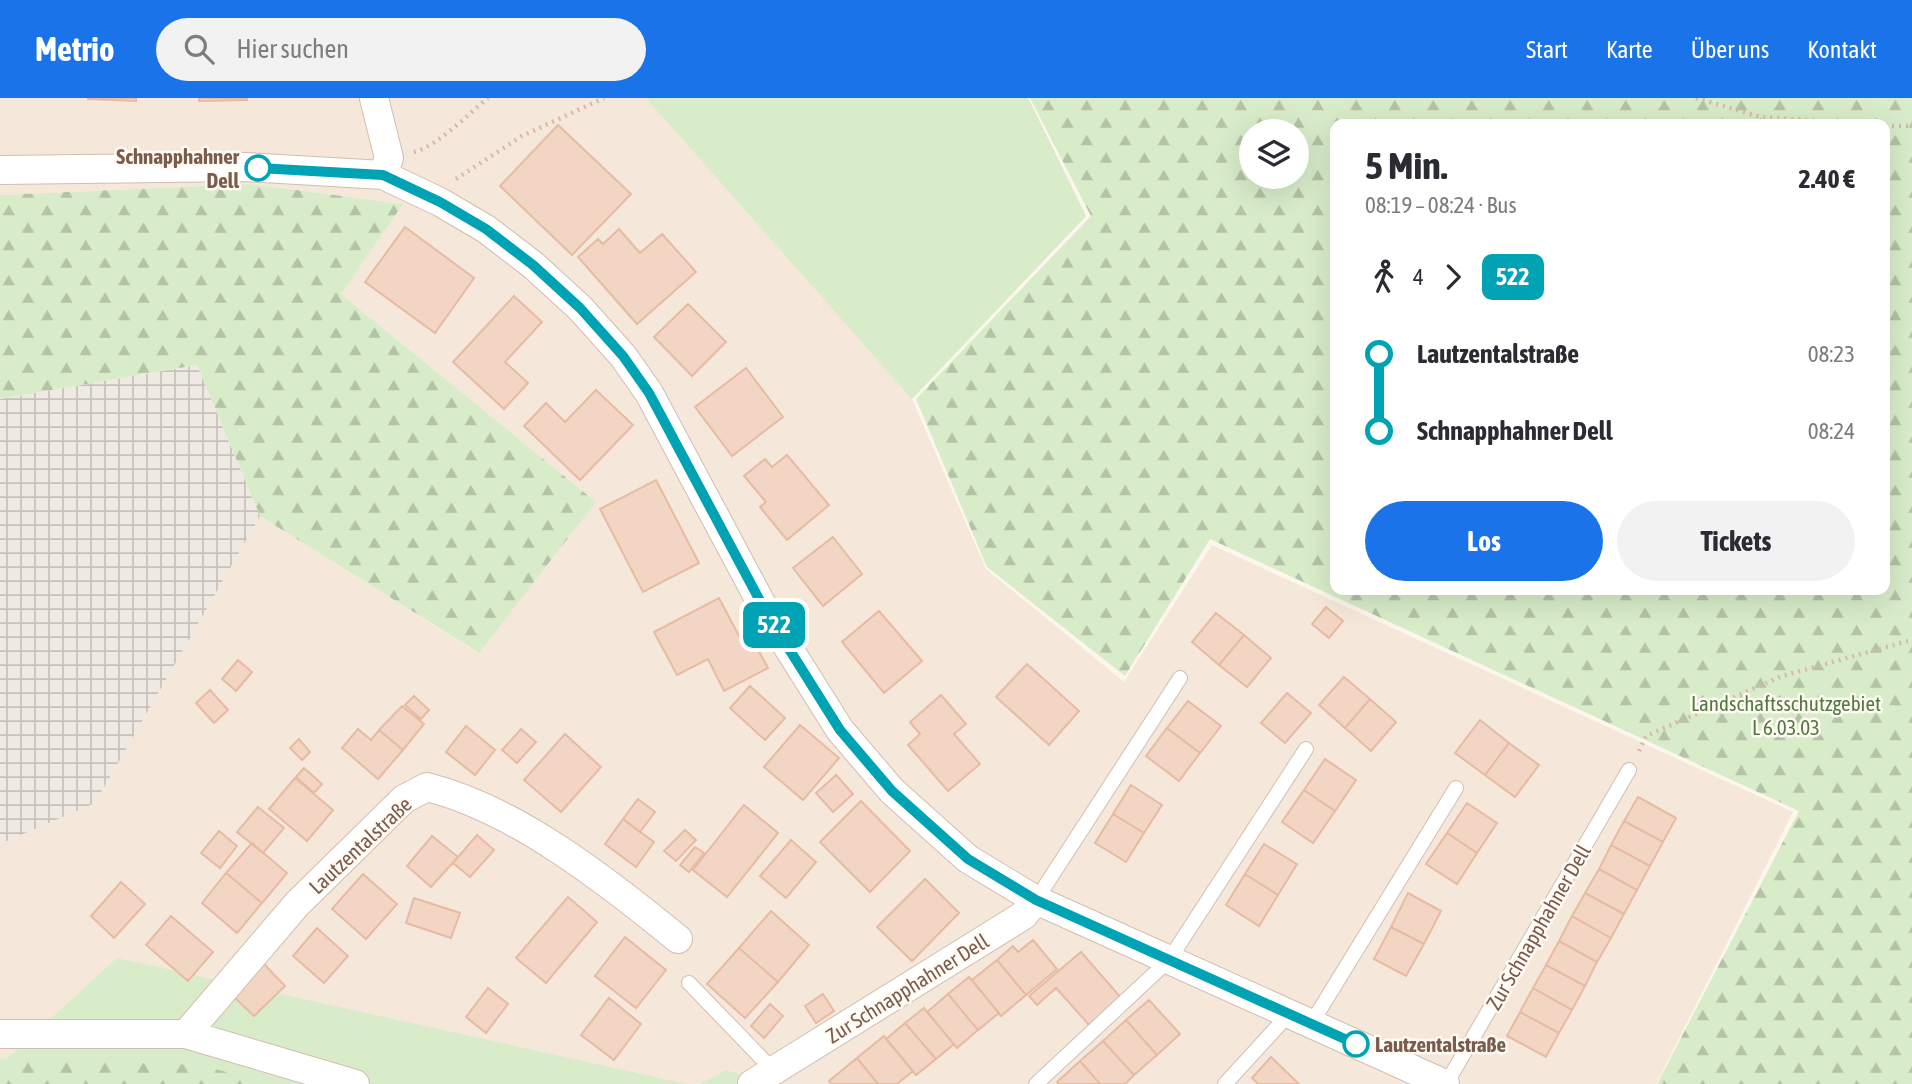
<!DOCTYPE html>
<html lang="de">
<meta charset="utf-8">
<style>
:root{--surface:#fff;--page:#f2f2f3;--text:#2b2b33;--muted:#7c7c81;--accent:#1a73e8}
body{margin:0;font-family:"Asap Condensed",sans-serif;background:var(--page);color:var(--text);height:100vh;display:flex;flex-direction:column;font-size:26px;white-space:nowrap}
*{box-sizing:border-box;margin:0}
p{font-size:23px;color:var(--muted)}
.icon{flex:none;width:38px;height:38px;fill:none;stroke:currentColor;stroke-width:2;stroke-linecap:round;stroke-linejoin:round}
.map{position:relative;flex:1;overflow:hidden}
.panel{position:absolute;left:1330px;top:21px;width:560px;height:476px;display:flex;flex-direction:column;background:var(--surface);border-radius:14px;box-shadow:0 7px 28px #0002}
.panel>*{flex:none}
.badge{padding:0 14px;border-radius:10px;font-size:24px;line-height:46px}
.tools{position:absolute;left:1239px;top:21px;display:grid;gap:14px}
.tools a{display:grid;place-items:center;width:70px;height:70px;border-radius:50%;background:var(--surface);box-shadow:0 7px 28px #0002;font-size:35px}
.map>.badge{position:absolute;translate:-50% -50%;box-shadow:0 0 0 4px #fff}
.legs{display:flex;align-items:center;gap:10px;height:77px;padding:0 35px;font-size:23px}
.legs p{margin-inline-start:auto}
.head{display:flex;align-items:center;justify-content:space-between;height:119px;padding:0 35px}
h1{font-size:38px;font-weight:700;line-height:52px}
.button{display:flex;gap:14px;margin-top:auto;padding:14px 35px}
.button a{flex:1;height:80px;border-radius:42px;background:var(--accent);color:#fff;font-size:28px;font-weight:700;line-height:80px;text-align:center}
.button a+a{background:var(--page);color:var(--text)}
ul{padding:0 35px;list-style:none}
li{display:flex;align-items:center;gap:24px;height:77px;font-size:26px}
li i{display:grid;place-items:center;width:10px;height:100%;margin:0 9px;background:currentColor}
li i::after{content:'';width:18px;height:18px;margin:-9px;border:5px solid;border-radius:50%;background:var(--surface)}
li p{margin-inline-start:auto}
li:first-child i{background:linear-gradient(#0000 50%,currentColor 0)}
li:last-child i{background:linear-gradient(currentColor 50%,#0000 0)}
header{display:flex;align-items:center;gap:42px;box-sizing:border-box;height:98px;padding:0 35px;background:var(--accent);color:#fff}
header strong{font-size:33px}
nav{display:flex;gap:38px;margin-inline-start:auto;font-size:24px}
.search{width:490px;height:63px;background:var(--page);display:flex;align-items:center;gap:18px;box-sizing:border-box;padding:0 24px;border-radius:38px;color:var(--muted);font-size:26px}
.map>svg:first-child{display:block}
.residential{fill:#f5e8da}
.industrial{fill:url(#industrial-grid)}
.green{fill:#d8ecc9}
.forest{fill:url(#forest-firs);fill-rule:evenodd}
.building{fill:#f3d5c3;stroke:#e6bba3;stroke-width:2}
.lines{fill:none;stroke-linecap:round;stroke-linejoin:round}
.service-casing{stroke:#d1beb0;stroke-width:16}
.minor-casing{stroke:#d1beb0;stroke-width:30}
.path{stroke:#d9b8a5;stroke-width:4.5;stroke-dasharray:2 5;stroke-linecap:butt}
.service{stroke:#fff;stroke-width:14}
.minor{stroke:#fff;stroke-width:28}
.line-1-casing{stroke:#fff;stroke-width:16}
.line-1{stroke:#00a3b4;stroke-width:10}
.stop-1-dot{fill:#fff;stroke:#00a3b4;stroke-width:3.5}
.labels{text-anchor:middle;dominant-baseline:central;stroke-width:5;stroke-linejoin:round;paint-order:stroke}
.stop-label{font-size:21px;font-weight:bold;fill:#7a5c4d;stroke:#fffaf3;text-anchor:end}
.park-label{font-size:21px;fill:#537a41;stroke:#fffaf3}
.street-label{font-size:21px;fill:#7a5c4d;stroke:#fffaf3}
</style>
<header>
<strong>Metrio</strong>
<div class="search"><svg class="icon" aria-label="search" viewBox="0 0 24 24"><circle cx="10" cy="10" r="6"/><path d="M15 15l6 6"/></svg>Hier suchen</div>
<nav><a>Start</a><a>Karte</a><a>Über uns</a><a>Kontakt</a></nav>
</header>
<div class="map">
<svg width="1912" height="986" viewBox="0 0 1912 986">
<defs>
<pattern id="industrial-grid" width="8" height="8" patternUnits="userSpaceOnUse" patternTransform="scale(1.75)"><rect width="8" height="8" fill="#efe9e4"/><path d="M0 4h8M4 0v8" fill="none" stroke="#c7c0bb"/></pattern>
<pattern id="forest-firs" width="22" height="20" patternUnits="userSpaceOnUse" patternTransform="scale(1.75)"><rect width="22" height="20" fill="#d8ecc9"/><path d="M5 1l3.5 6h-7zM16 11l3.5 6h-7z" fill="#b4c2a5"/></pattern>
</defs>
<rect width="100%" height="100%" fill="#fdf6ec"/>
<path class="residential" d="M 0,0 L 1028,0 L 1086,118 L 912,301 L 986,471 L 1124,584 L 1212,447 L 1793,714 L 1656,986 L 272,986 L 51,962 L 0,960 L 0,746 L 95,705 L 260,418 L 478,555 L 596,404 L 341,196 L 403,106 L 250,86 L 0,97 Z"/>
<path class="industrial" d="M 197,267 L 260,418 L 95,705 L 0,746 L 0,301 Z"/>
<path class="green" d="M 646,0 L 1028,0 L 1086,118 L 912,301 Z
M 117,860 L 687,986 L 31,986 L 0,967 Z
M 726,972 L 769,986 L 700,986 Z"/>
<path class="forest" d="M 1030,0 L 1912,0 L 1912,986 L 1657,986 L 1799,713 L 1210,441 L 1125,578 L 987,469 L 916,301 L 1091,118 ZM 1885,26 L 1885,492 L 1335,492 L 1335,26 ZM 1297,33 L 1297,79 L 1251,79 L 1251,33 Z
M 250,86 L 403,106 L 341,196 L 596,404 L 479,555 L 260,418 L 197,267 L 0,301 L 0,97 Z
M 0,960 L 200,967 L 271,986 L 0,986 Z"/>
<path class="building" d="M 88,0 L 136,0 L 136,3 L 88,1 Z
M 199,0 L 247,0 L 247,2 L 199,3 Z
M 558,27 L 631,96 L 572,157 L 500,88 Z
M 405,129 L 474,180 L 435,235 L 365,184 Z
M 619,131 L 640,155 L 662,136 L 696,174 L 637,226 L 578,159 L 598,141 L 603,146 Z
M 514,198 L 542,224 L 505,264 L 528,285 L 504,311 L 453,264 Z
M 688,206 L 726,244 L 692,278 L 654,239 Z
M 746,270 L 783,319 L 732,358 L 695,309 Z
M 596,292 L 633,327 L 580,382 L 524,328 L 546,305 L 565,324 Z
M 787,357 L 829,407 L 787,442 L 760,409 L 766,404 L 744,378 L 765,361 L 772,369 Z
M 656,382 L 699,465 L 643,494 L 600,411 Z
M 833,439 L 862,476 L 823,508 L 793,470 Z
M 719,500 L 740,540 L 749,535 L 768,570 L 724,593 L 708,561 L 677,577 L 654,534 Z
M 1326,509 L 1343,523 L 1329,540 L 1312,526 Z
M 879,513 L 922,563 L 884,595 L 842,544 Z
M 1216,515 L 1244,537 L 1219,567 L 1192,544 Z
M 1244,537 L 1271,560 L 1247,589 L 1219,567 Z
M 238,562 L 252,574 L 236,593 L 222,581 Z
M 1027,566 L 1079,613 L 1049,647 L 996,599 Z
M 1344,579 L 1370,601 L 1345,630 L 1319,607 Z
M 750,588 L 785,620 L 765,642 L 730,610 Z
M 210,592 L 228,612 L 214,625 L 196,605 Z
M 1287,595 L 1311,615 L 1285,645 L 1261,625 Z
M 941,597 L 966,626 L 954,636 L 980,666 L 948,693 L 908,647 L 920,636 L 910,624 Z
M 414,598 L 429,612 L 421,621 L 405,607 Z
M 1370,601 L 1396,624 L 1371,653 L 1345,630 Z
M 1188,603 L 1221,628 L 1200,655 L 1167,630 Z
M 402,608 L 424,626 L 403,652 L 379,632 Z
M 1480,622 L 1509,645 L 1485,677 L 1455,655 Z
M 800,627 L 839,660 L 803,702 L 764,669 Z
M 466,628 L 495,652 L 475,677 L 446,654 Z
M 1167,630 L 1200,655 L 1179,683 L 1146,658 Z
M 358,631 L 371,642 L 379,632 L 403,652 L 378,681 L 342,650 Z
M 521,631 L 536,644 L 517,665 L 502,652 Z
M 565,636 L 601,669 L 561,714 L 524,682 Z
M 299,641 L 310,654 L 302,662 L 290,650 Z
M 1509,645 L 1539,667 L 1515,699 L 1485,677 Z
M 1325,661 L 1356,682 L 1335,713 L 1304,692 Z
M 304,670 L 322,686 L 314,695 L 296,679 Z
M 836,677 L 853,696 L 833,714 L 816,695 Z
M 295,680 L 333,712 L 307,743 L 269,711 Z
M 1131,687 L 1162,707 L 1144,735 L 1113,716 Z
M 1304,692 L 1335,713 L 1313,745 L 1282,724 Z
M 1638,699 L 1676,720 L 1663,744 L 1624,723 Z
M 638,701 L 655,714 L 640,734 L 623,721 Z
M 861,703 L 910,753 L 870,794 L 820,744 Z
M 1467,705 L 1497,725 L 1477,755 L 1447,735 Z
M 744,707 L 778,735 L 727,799 L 693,772 Z
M 258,709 L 284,730 L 263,755 L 237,734 Z
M 1113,716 L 1144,735 L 1126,764 L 1095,745 Z
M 623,721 L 654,744 L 636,769 L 605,746 Z
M 1624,723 L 1663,744 L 1650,768 L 1611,747 Z
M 685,732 L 696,742 L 676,763 L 664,753 Z
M 219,733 L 237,748 L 220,770 L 201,755 Z
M 1447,735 L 1477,755 L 1457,786 L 1426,766 Z
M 477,737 L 494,752 L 470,779 L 453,765 Z
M 432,738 L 458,759 L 431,789 L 407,768 Z
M 791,742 L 816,764 L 786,800 L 760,778 Z
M 252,745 L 287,775 L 262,805 L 226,775 Z
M 1264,746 L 1297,766 L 1278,797 L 1245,776 Z
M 1611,747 L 1650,768 L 1637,792 L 1599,771 Z
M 695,749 L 704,755 L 689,774 L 680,767 Z
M 1599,771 L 1637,792 L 1624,816 L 1585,795 Z
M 226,775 L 262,805 L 237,835 L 202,805 Z
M 363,776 L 397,806 L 366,841 L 332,811 Z
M 1245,776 L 1278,797 L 1259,828 L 1226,807 Z
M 925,781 L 959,815 L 912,863 L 877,829 Z
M 121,784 L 145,806 L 114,840 L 91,818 Z
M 1408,795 L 1441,813 L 1424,846 L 1391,829 Z
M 1585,795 L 1624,816 L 1611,840 L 1572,818 Z
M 568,799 L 597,824 L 546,885 L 516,860 Z
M 414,800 L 460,815 L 451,840 L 406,825 Z
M 771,813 L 809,847 L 778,884 L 739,850 Z
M 171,818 L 213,854 L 188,883 L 146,847 Z
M 1572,818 L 1611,840 L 1597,864 L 1559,843 Z
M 1391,829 L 1424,846 L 1406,878 L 1374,861 Z
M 317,830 L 348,858 L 324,885 L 293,858 Z
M 625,839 L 666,872 L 636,910 L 595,878 Z
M 1033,842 L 1057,871 L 1026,897 L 997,862 L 1013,848 L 1018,854 Z
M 1559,843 L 1597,864 L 1585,888 L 1546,867 Z
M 739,850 L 778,884 L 745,920 L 707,886 Z
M 1081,854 L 1122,901 L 1090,928 L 1056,890 L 1037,907 L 1029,898 Z
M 997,862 L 1026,897 L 1001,918 L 972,882 Z
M 263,865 L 285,888 L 254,918 L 231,896 Z
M 1546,867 L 1585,888 L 1572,912 L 1533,890 Z
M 969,879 L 999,915 L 978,932 L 948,896 Z
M 488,890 L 508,906 L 486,935 L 466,919 Z
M 1533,890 L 1572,912 L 1559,935 L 1520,914 Z
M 823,896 L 834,913 L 816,925 L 805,908 Z
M 948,896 L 978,932 L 957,950 L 927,914 Z
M 609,900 L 641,926 L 614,962 L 581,937 Z
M 1149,902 L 1180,936 L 1157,957 L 1126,922 Z
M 770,906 L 783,918 L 764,940 L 751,928 Z
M 924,910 L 954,946 L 936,961 L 905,925 Z
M 1520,914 L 1559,935 L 1546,959 L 1507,938 Z
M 1126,922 L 1157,957 L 1134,977 L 1103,943 Z
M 905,925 L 936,961 L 916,977 L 886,941 Z
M 884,938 L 913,973 L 897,986 L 878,986 L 857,960 Z
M 1103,943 L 1134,977 L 1125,986 L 1100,986 L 1080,963 Z
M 1271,959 L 1299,986 L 1258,986 L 1252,980 Z
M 857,960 L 878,986 L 831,986 L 829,983 Z
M 1080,963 L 1100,986 L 1059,986 L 1057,984 Z"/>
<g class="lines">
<defs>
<path id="service" d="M 1036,802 L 1180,580
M 689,885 L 774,973
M 1311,926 L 1456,690
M 1036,986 L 1169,862 L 1306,651
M 1225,986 L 1289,916
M 1446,986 L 1629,672"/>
<path id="minor" d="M 374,0 L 389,60 L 383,77
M 0,72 L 245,69 L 383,77 L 440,104 L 486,131 L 533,167 L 580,210 L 623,258 L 649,295 L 767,516 L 840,632 L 892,693 L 968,761 L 1036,802 L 1445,986
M 0,936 L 186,936 L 355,986
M 186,936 L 297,806 L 404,701 L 427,689 C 518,712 606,783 678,841
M 752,986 L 1024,817 L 1036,802"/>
</defs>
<use href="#service" class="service-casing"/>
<use href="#minor" class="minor-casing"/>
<path class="path" d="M 1696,0 L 1761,19 L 1866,26
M 1885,28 L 1912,28
M 414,54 C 438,48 468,16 488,0
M 456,81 L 522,38 L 604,0
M 1639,653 L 1646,638 L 1782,578 L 1912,542"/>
<use href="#service" class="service"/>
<use href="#minor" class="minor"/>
</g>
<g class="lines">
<defs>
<path id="line-1" d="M 258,70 L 383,77 L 440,104 L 486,131 L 533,167 L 580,210 L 623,258 L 649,295 L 767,516 L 840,632 L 892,693 L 968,761 L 1036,802 L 1356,946"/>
</defs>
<use href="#line-1" class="line-1-casing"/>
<use href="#line-1" class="line-1"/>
</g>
<g class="stop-1-dot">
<circle cx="258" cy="70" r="12"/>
<circle cx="1356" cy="946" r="12"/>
</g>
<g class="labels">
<g class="stop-label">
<text x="239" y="58">Schnapphahner<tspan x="239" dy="24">Dell</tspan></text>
<text x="1375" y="946" text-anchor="start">Lautzentalstraße</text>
</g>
<g class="park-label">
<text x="1786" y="605">Landschaftsschutzgebiet<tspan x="1786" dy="24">L 6.03.03</tspan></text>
</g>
<g class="street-label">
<text transform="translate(360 747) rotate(-43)">Lautzentalstraße</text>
<text transform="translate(1538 829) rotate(-60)">Zur Schnapphahner Dell</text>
<text transform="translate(907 890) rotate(-32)">Zur Schnapphahner Dell</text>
</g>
</g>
</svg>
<div class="tools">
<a><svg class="icon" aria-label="layers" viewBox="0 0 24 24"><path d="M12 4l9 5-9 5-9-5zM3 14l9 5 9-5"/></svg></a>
</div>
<b class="badge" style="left:774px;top:527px;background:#00a3b4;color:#fff">522</b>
<section class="panel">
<div class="head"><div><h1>5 Min.</h1><p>08:19 – 08:24 · Bus</p></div><b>2.40 €</b></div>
<div class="legs"><svg class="icon" aria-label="walk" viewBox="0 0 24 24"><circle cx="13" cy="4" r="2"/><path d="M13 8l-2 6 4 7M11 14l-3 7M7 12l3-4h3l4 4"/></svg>4<svg class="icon" aria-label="forward" viewBox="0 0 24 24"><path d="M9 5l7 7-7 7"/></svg><b class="badge" style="background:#00a3b4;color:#fff">522</b></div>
<ul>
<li><i style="color:#00a3b4"></i><b>Lautzentalstraße</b><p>08:23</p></li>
<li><i style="color:#00a3b4"></i><b>Schnapphahner Dell</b><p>08:24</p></li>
</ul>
<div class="button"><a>Los</a><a>Tickets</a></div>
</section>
</div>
